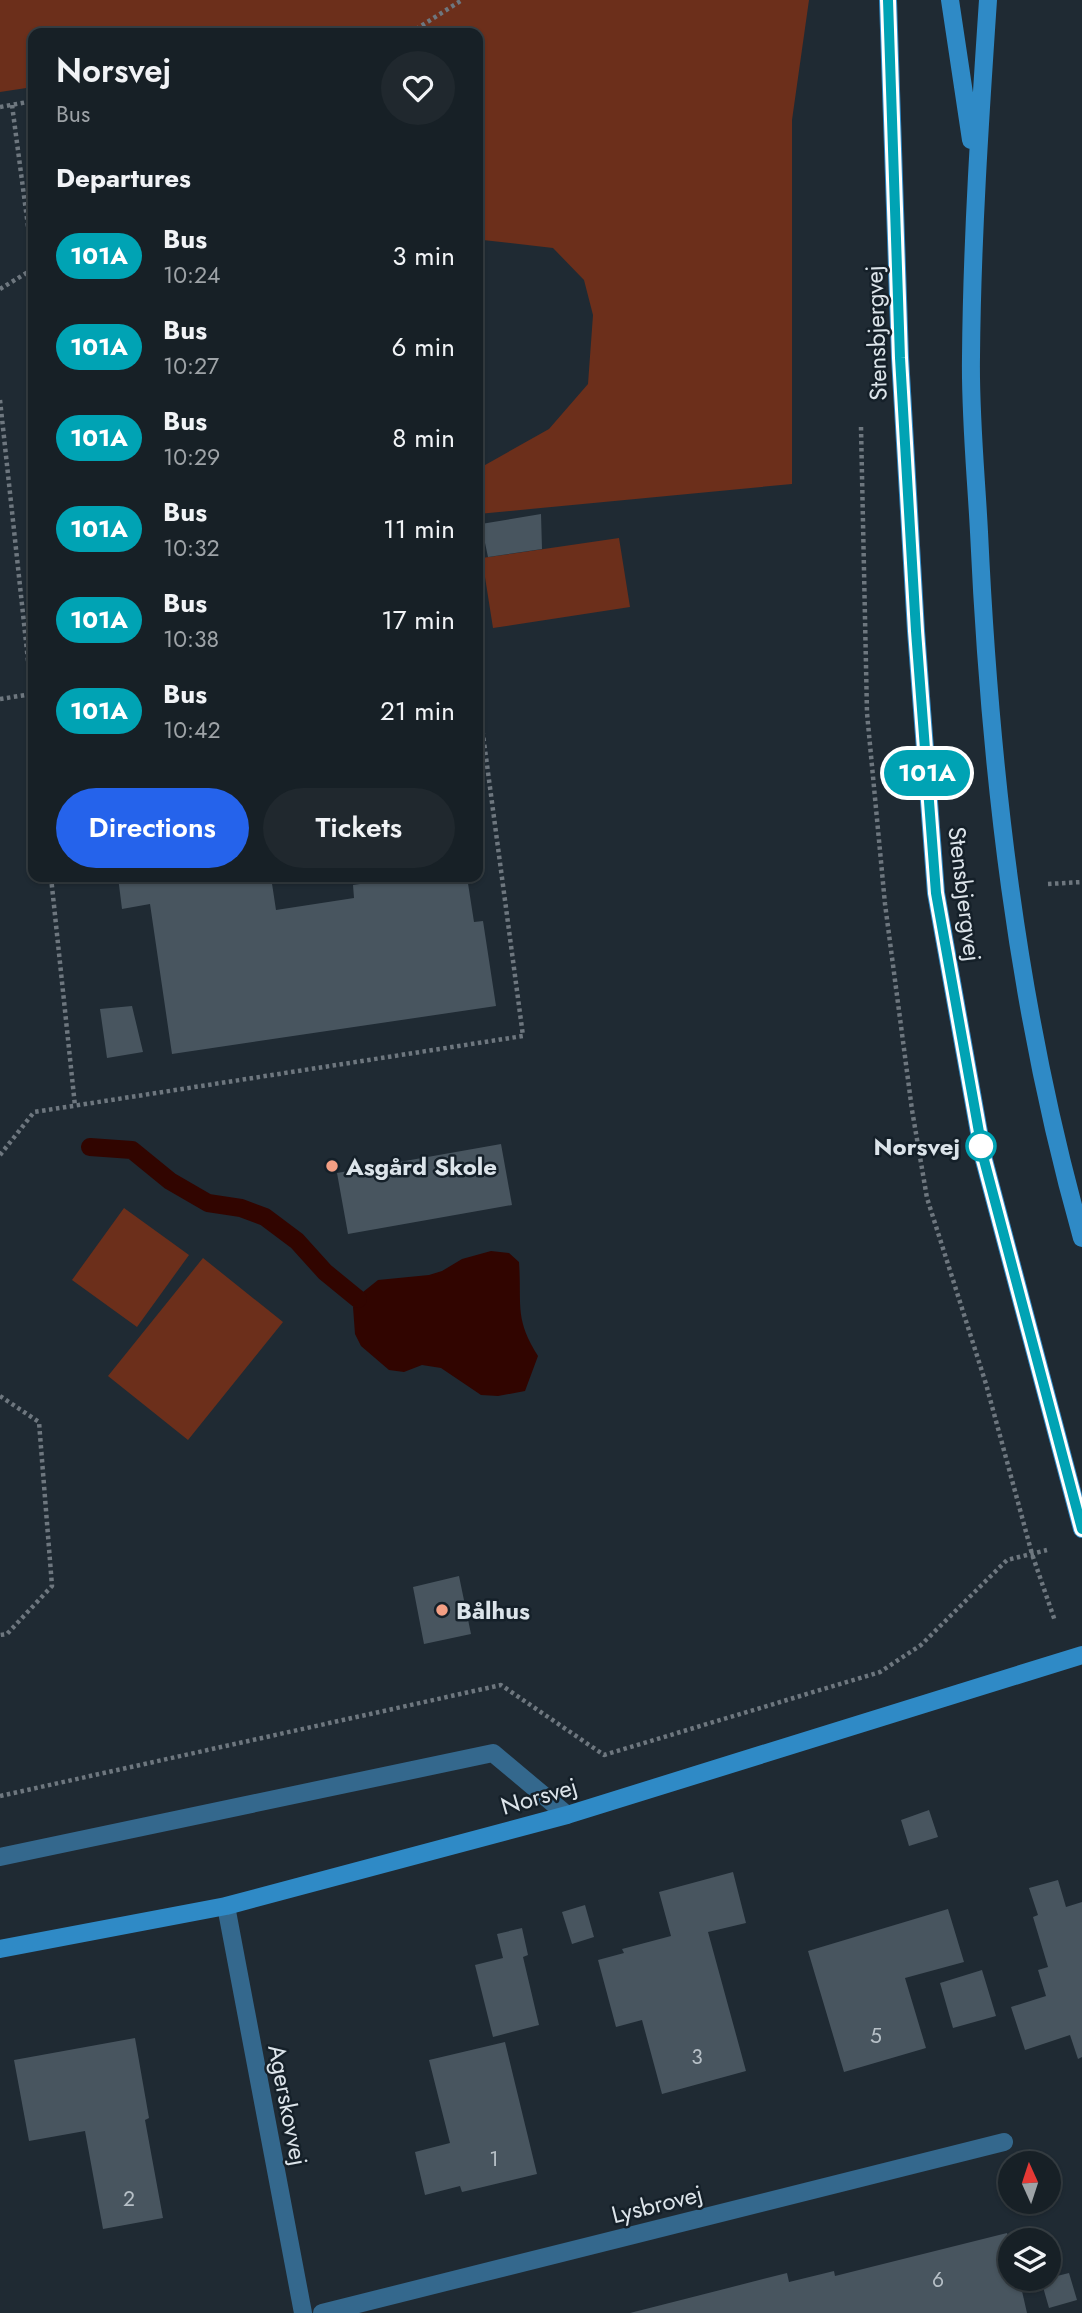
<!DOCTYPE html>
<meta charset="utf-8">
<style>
:root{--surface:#172026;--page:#20282e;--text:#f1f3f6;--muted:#9ea3a7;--line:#363e43;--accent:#2563eb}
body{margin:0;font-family:Jost,sans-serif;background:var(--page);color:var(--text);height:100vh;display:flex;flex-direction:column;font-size:26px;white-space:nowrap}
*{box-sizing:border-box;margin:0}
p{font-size:23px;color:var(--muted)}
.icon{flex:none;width:38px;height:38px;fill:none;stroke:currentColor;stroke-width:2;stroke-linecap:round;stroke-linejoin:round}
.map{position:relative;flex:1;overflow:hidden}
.panel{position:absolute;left:28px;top:28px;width:455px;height:854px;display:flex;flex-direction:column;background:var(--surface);border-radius:14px;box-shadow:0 2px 5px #0004,0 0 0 2px var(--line)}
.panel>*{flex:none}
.badge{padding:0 14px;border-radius:23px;font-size:24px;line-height:46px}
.needle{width:46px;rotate:357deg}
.tools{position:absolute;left:998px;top:2151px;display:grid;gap:14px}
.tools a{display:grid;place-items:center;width:63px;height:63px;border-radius:50%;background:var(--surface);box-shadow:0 2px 5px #0004,0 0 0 2px var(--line);font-size:35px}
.map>.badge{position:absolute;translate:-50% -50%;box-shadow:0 0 0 4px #fff}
h2{padding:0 28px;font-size:26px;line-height:63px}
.round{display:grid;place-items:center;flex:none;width:74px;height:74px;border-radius:37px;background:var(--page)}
.overview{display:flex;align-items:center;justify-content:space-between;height:119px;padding:0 28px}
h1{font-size:33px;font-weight:600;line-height:52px}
.action{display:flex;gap:14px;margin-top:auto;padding:14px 28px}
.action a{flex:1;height:80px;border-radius:42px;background:var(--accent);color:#fff;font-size:28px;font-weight:600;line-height:80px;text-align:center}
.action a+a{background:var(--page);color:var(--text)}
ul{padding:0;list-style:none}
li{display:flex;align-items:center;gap:21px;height:91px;padding:0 28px}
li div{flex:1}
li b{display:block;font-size:26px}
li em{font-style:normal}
li .badge{min-width:77px;font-weight:700;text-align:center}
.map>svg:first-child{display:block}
.green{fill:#6c2f1b}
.water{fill:#310500}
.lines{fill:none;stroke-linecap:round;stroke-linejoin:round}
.stream{stroke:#310500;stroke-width:18}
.building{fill:#48555f}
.path{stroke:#6e777f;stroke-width:4.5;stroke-dasharray:3.5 3.5;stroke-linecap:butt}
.lane{stroke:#34688d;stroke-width:18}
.street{stroke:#34688d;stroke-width:18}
.secondary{stroke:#2f8ac6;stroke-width:18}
.line-casing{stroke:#fff;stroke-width:16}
.line{stroke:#00a3b4;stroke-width:10}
.stop-dot{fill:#fff;stroke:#00a3b4;stroke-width:3.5}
.poi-dot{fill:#f39f84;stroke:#152029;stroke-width:2.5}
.labels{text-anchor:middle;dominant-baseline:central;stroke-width:5;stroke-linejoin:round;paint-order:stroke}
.number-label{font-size:21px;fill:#b7c0c7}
.street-label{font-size:24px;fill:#dce4ea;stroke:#152029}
.stop-label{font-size:24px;font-weight:bold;fill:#dce4ea;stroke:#152029;text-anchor:end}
.poi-label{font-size:24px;font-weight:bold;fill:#dce4ea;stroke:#152029;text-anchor:start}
</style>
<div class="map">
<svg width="1082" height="2313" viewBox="0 0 1082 2313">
<rect width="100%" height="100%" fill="#1f2a33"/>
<path class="green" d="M 0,0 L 809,0 L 792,120 L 792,484 L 478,514 L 478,469 L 549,429 L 588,384 L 593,315 L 584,280 L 553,248 L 483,240 L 478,243 L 478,33 L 33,33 L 33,87 L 0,92 Z
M 619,538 L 630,607 L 493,628 L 482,558 Z
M 124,1208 L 189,1255 L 137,1327 L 72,1280 Z
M 203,1258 L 283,1322 L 188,1440 L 108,1376 Z"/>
<path class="water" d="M 491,1251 L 509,1253 L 519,1262 C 522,1305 514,1318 538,1356 L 525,1391 L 498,1396 L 481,1395 L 441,1368 L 422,1365 L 404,1372 L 389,1370 L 361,1346 L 355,1334 L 353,1307 L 363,1292 L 378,1280 L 429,1275 L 442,1271 L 462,1259 Z"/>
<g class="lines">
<path class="stream" d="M 90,1147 L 132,1150 L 170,1181 L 208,1203 L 241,1208 L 265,1217 L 297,1241 L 325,1272 L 358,1299"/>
</g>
<path class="building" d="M 541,514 L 542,549 L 488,557 L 481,524 Z
M 118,877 L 271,877 L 276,910 L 354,898 L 353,885 L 408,877 L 467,877 L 474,922 L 483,921 L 496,1006 L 172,1054 L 150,904 L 122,909 Z
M 132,1006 L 143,1052 L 107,1058 L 100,1009 Z
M 501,1144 L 512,1205 L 348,1234 L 337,1173 Z
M 459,1576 L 471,1634 L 424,1644 L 413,1587 Z
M 929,1810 L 938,1837 L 909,1846 L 901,1820 Z
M 733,1872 L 746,1923 L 708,1932 L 746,2071 L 662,2094 L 642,2020 L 616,2027 L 598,1960 L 624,1953 L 622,1949 L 671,1936 L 659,1892 Z
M 1058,1880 L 1066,1907 L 1082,1902 L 1082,2057 L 1078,2059 L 1070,2035 L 1025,2050 L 1011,2007 L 1046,1996 L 1038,1970 L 1048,1967 L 1033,1917 L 1038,1915 L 1029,1888 Z
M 585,1905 L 594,1937 L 572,1944 L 562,1912 Z
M 948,1909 L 964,1962 L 905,1978 L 926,2048 L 844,2072 L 808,1951 Z
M 522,1928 L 528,1955 L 523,1957 L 539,2025 L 493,2037 L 475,1965 L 503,1958 L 497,1934 Z
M 982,1970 L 996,2016 L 953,2028 L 940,1983 Z
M 135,2038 L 149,2118 L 145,2120 L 163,2218 L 103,2229 L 85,2131 L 29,2141 L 14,2060 Z
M 505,2042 L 537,2174 L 462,2192 L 460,2186 L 425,2195 L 415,2152 L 450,2143 L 429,2060 Z
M 1007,2233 L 1010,2243 L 1010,2278 L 1019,2278 L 1027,2313 L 630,2313 L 787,2273 L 789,2282 L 834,2271 L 835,2276 Z
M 1069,2273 L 1077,2300 L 1049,2308 L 1041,2280 Z"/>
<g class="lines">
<path class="path" d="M 410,33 L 462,0
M 12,105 L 33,264
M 0,107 L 33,101
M 0,289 L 33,269
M 0,400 L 33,707
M 861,427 L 867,713 L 885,904 L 912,1110 L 927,1198 L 986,1384 L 1032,1554 L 1055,1621
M 0,699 L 32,694
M 51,877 L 75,1106
M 1048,884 L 1082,882
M 0,1155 L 34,1112 L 523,1036 L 478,697
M 0,1396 L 39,1422 L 52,1586 L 7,1634 L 0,1635
M 0,1796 L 501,1685 L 604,1755 L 880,1672 L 921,1645 L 1007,1560 L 1047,1550"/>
<path class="lane" d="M 0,1857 L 493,1753 L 567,1815"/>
<path class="street" d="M 226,1906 L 303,2313
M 322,2313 L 1004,2142"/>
<path class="secondary" d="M 888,0 L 900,357 L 916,631 L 936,893 L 984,1160 L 1082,1529
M 950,0 L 971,140
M 988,0 C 980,119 972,238 971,357 C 970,415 976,474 979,532 C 990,770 1017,1009 1082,1238
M 0,1949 L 226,1906 L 567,1815 L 1082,1655"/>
</g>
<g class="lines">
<defs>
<path id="line" d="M 888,0 L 900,358 L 916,631 L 936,893 L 984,1160 L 1082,1529"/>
</defs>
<use href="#line" class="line-casing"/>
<use href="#line" class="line"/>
</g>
<circle class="stop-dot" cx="981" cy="1146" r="14"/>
<g class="poi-dot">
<circle cx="332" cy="1166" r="7"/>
<circle cx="442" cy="1610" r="7"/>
</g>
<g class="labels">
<g class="number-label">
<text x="876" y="2036">5</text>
<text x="697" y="2057">3</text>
<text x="494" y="2159">1</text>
<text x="129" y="2199">2</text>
<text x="938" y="2280">6</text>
</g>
<g class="street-label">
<text transform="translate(876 333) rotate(-92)">Stensbjergvej</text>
<text transform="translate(965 894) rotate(83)">Stensbjergvej</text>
<text transform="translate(539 1796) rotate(-16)">Norsvej</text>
<text transform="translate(288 2105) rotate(79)">Agerskovvej</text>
<text transform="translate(657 2204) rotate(-14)">Lysbrovej</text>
</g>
<g class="stop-label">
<text x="960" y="1146">Norsvej</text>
</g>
<g class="poi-label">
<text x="346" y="1166">Asgård Skole</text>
<text x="456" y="1610">Bålhus</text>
</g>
</g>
</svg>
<div class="tools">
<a><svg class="needle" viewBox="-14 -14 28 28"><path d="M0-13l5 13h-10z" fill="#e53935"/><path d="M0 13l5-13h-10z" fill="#9ea3a7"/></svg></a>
<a><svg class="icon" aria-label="layers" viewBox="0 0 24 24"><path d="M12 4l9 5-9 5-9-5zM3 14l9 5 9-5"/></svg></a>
</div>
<b class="badge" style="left:927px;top:773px;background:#00a3b4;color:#fff">101A</b>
<section class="panel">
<div class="overview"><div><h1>Norsvej</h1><p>Bus</p></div><a class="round"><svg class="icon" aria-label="heart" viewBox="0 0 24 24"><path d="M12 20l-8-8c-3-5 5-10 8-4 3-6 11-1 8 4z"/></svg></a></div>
<h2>Departures</h2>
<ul>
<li><span class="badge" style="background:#00a3b4;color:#fff">101A</span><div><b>Bus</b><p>10:24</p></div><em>3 min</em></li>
<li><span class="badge" style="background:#00a3b4;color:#fff">101A</span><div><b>Bus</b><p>10:27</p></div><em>6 min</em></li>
<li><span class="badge" style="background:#00a3b4;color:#fff">101A</span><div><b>Bus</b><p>10:29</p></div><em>8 min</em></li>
<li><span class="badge" style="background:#00a3b4;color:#fff">101A</span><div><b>Bus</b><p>10:32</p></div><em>11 min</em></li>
<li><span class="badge" style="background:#00a3b4;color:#fff">101A</span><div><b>Bus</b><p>10:38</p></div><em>17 min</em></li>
<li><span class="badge" style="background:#00a3b4;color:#fff">101A</span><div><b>Bus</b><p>10:42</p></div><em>21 min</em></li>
</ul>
<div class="action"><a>Directions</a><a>Tickets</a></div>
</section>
</div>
